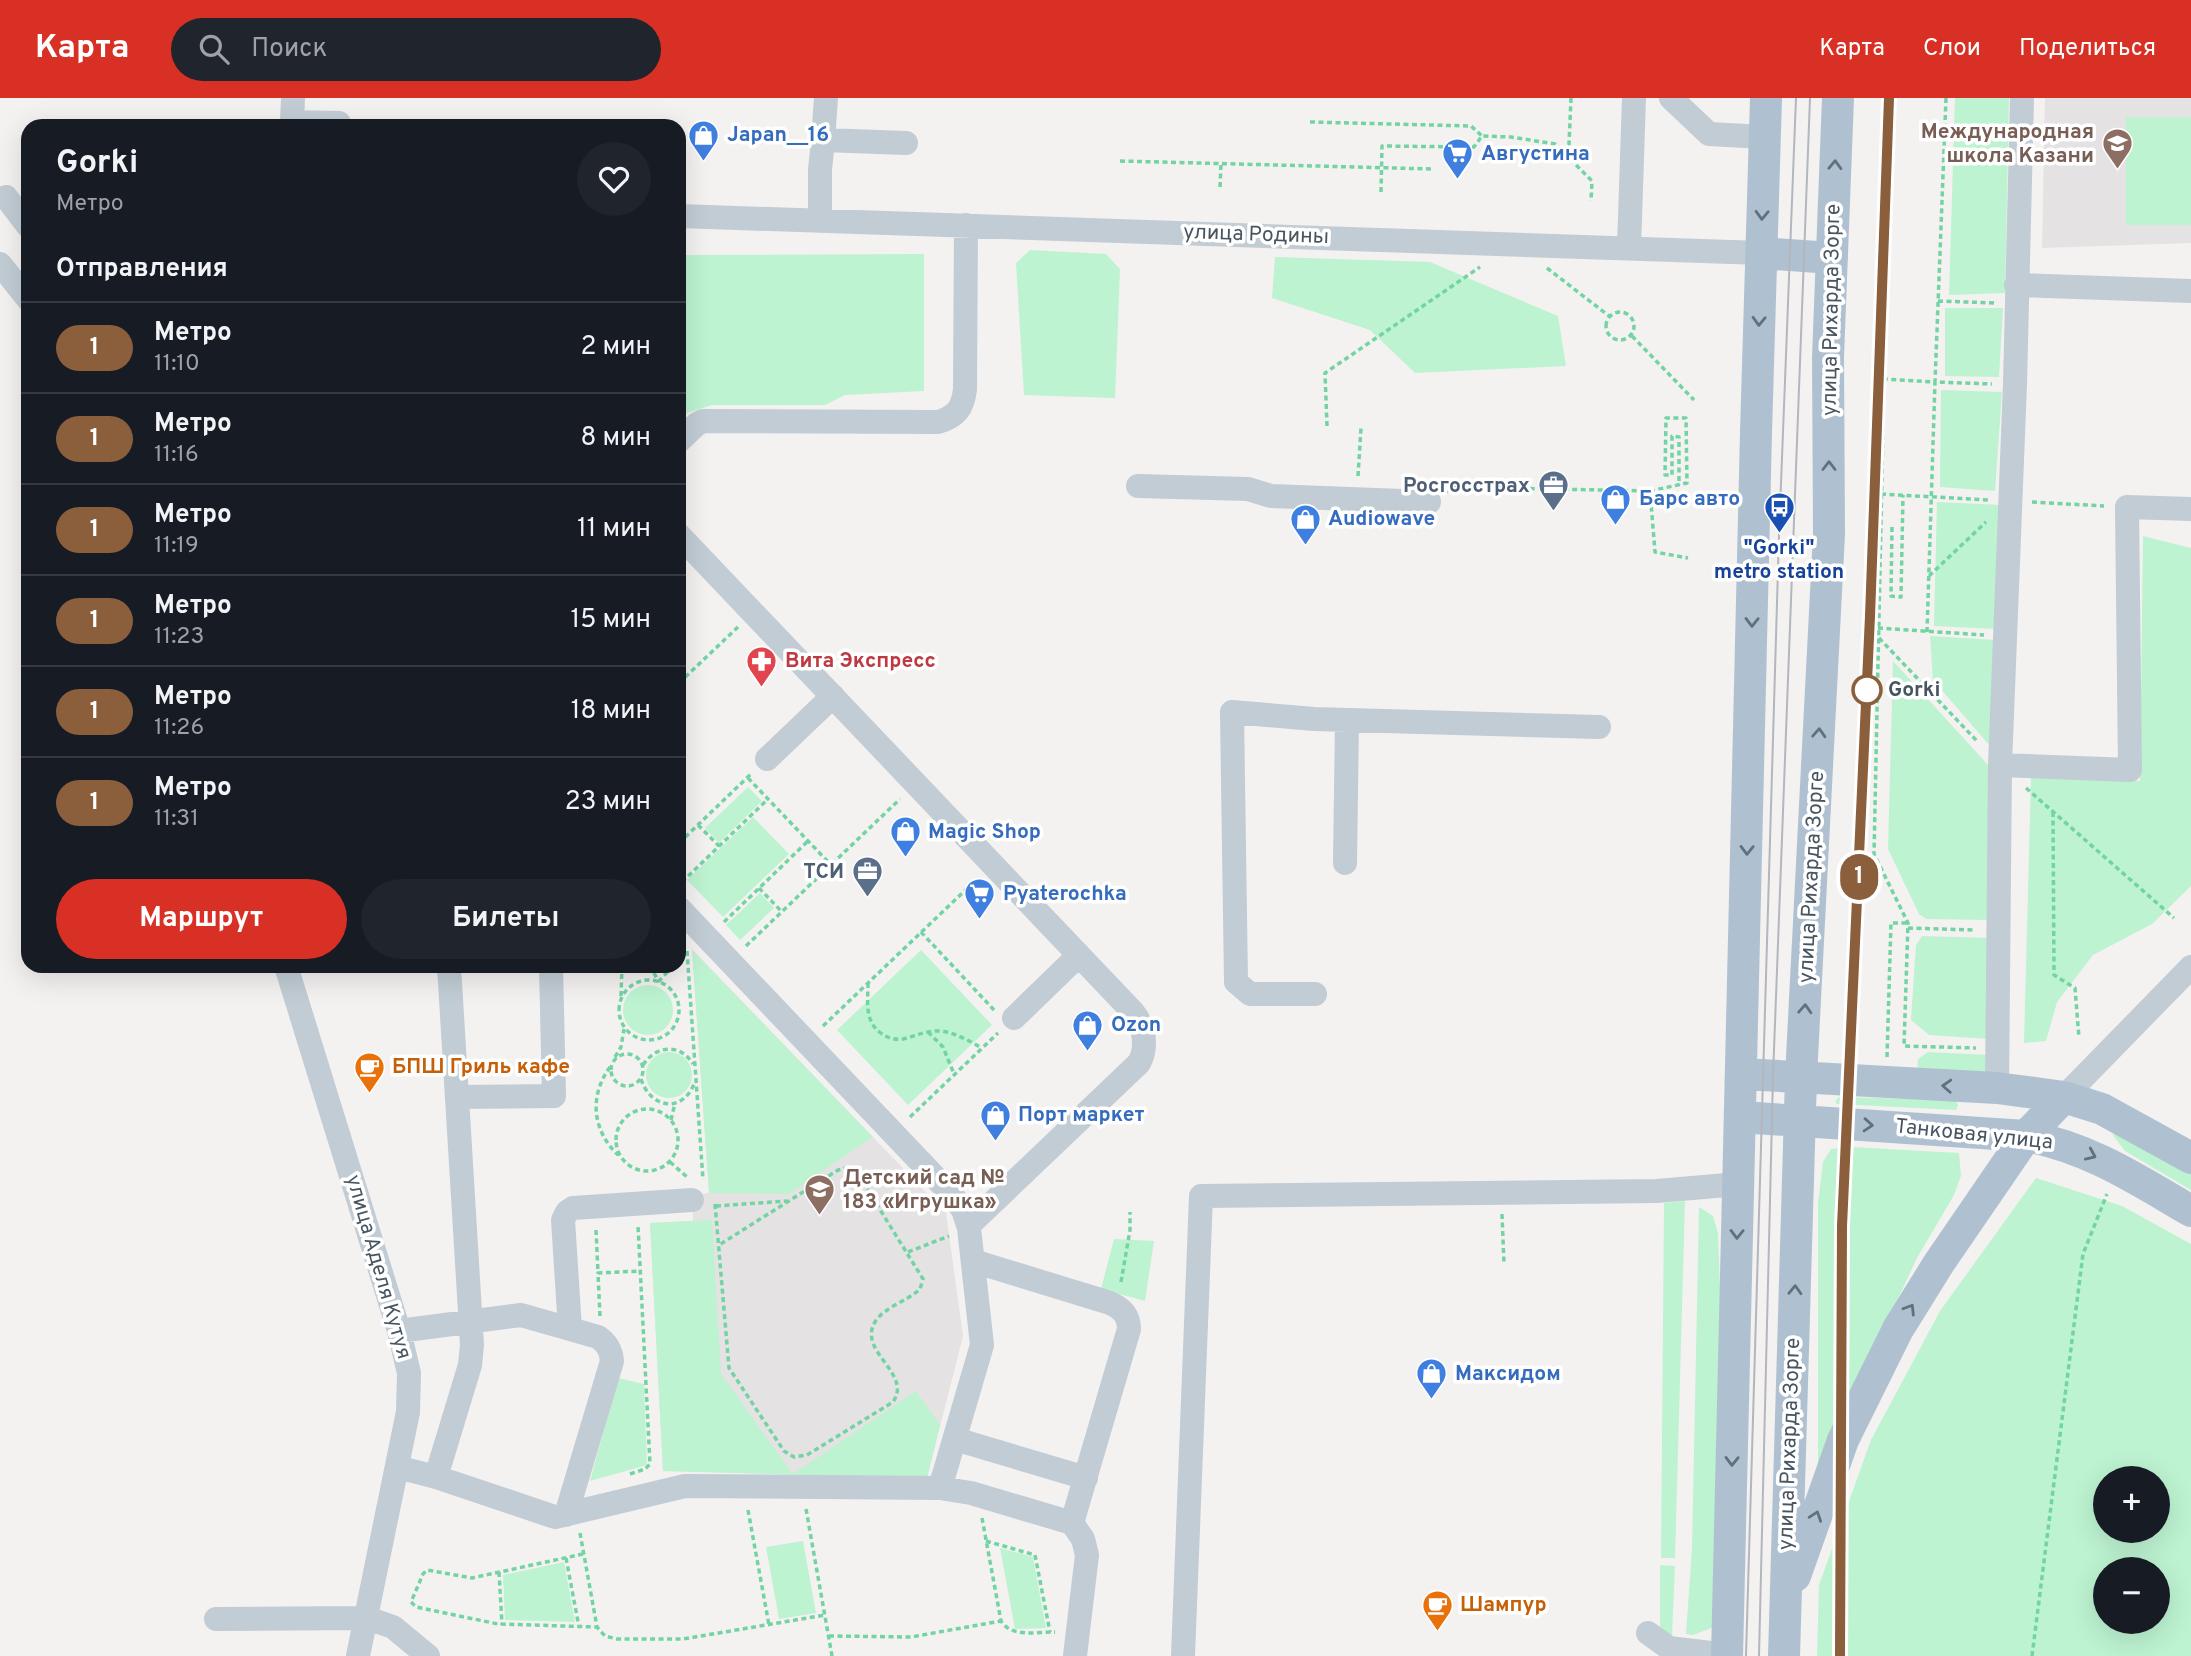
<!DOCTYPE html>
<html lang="ru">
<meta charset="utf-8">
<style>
:root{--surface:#171b24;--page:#20242c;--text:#f1f3f6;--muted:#9ea1a6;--line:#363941;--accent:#d93025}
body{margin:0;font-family:Overpass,sans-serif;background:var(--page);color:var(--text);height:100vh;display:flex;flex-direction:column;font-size:26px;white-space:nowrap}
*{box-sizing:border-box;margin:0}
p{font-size:23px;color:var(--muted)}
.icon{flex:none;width:38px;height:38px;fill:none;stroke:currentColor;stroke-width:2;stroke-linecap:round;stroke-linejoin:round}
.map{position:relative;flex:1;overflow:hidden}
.sheet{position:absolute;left:21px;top:21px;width:665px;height:854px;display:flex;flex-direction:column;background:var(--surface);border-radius:21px;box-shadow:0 7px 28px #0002}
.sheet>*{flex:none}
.badge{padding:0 14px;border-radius:23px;font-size:24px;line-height:46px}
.controls{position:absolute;left:2093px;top:1368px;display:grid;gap:14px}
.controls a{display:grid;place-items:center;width:77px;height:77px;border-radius:50%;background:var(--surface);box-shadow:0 7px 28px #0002;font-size:35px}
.map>.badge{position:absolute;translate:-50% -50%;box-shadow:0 0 0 4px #fff}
h2{padding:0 35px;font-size:26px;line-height:63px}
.round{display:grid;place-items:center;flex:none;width:74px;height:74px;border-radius:37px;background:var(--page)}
.headline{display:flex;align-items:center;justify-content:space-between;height:119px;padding:0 35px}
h1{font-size:33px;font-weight:700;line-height:52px}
.primary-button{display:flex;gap:14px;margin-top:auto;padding:14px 35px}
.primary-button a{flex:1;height:80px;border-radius:42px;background:var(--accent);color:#fff;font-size:28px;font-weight:700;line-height:80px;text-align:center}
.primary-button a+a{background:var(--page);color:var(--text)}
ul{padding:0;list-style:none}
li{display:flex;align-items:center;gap:21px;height:91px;padding:0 35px;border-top:2px solid var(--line)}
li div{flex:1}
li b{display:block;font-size:26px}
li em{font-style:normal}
li .badge{min-width:77px;font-weight:700;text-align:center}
header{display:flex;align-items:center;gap:42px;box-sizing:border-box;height:98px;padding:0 35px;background:var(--accent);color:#fff}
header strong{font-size:33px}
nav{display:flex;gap:38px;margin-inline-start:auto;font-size:24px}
.search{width:490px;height:63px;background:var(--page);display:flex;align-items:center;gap:18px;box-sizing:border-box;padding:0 24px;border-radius:38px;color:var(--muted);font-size:26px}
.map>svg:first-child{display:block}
.education{fill:#e5e2e3}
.green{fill:#bdf3d1;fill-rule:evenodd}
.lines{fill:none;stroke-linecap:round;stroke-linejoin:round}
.path{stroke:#72d4a2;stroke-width:3.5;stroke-dasharray:5 3.5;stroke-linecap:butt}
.minor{stroke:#c1ccd4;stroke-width:24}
.major{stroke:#afc1d1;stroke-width:32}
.tram{stroke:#b3b6bc;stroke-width:2}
.oneway{stroke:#61707c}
.line-casing{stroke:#fff;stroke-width:16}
.line{stroke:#8b5e3c;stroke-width:10}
.stop-dot{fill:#fff;stroke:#8b5e3c;stroke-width:3.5}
.labels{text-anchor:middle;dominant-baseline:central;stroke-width:7;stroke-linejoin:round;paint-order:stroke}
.education-label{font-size:21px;font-weight:bold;fill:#785e54;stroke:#fff;text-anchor:end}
.shop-label{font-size:21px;font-weight:bold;fill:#366cbe;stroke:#fff;text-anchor:start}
.street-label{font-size:21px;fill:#475560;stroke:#fff}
.service-label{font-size:21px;font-weight:bold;fill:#4e5e75;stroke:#fff;text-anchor:end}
.transit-label{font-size:21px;font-weight:bold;fill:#164399;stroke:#fff}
.health-label{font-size:21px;font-weight:bold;fill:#be3a42;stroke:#fff;text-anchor:start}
.stop-label{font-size:21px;font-weight:bold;fill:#475560;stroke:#fff;text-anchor:start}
.food-label{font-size:21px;font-weight:bold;fill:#c56008;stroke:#fff;text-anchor:start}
</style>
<header>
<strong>Карта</strong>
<div class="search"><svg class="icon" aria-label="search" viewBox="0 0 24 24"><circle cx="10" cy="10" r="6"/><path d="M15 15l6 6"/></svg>Поиск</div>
<nav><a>Карта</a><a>Слои</a><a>Поделиться</a></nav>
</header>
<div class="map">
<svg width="2191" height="1558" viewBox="0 0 2191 1558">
<rect width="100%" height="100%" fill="#f4f1f1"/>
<path class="education" d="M 2045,0 L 2191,0 L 2191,145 L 2042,150 Z
M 692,851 L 946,1115 L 963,1238 L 927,1380 L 663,1373 L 650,1125 L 693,1123 L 692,1097 L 709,1095 Z"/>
<path class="green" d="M 1955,0 L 2009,0 L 2005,195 L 1949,197 Z
M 2126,19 L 2191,19 L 2191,127 L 2126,127 Z
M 1030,152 L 1106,156 L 1120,171 L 1115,300 L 1024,297 L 1016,165 Z
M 924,156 L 924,293 L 845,297 L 825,307 L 712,307 L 687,315 L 679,315 L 679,157 Z
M 1275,159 L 1430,164 L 1558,218 L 1566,268 L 1415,275 L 1370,232 L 1272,200 Z
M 1945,210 L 2003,210 L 1999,279 L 1945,278 Z
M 1941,292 L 2002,294 L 1995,393 L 1940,389 Z
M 1937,404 L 2002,407 L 1997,531 L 1934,528 Z
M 2143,438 L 2191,450 L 2191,788 L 2152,826 L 2093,857 L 2057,904 L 2046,943 L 2024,945 L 2031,679 L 2140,683 Z
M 1930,538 L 1996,542 L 1990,648 L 1933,582 Z
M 1893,563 L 1989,668 L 1989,822 L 1926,821 L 1919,816 L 1888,751 Z
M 748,689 L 762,703 L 719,745 L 705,730 Z
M 753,719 L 789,756 L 723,819 L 687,782 Z
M 760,795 L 774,810 L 740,842 L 726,827 Z
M 1922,838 L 1991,840 L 1990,941 L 1929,937 L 1911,922 L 1916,847 Z
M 692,852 L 873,1039 L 789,1096 L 709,1095 Z
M 921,852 L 992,927 L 908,1007 L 837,932 Z
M623 912a25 25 0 1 1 50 0a25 25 0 1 1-50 0Z
M646 977a23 23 0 1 1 46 0a23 23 0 1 1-46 0Z
M 1928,954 L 1990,957 L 1992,970 L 1977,977 L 1917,977 L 1918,961 Z
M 1839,999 L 1955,1002 L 1958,1007 L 1956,1012 L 1837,1006 L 1835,1003 Z
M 2112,1036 L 2131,1040 L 2191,1076 L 2191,1092 L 2125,1053 Z
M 1851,1049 L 1959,1055 L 1961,1078 L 1954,1097 L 1917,1160 L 1818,1371 L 1818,1106 L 1823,1064 L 1831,1051 Z
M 2036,1080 L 2122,1108 L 2191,1146 L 2191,1558 L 1817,1558 L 1819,1487 L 1871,1342 L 1940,1213 ZM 2105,1381 L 2158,1381 L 2158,1433 L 2105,1433 ZM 2105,1472 L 2158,1472 L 2158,1524 L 2105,1524 Z
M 1685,1103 L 1675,1460 L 1661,1460 L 1664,1105 Z
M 1699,1109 L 1713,1118 L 1718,1135 L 1722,1243 L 1714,1529 L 1693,1537 L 1686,1536 L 1692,1450 Z
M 712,1122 L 721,1276 L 793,1376 L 916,1293 L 940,1327 L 927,1380 L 663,1373 L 650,1125 Z
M 1114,1141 L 1154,1143 L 1145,1203 L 1101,1191 Z
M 618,1280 L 644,1286 L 647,1367 L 590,1383 Z
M 803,1443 L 816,1515 L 779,1521 L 766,1449 Z
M 1000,1450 L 1033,1459 L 1046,1530 L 1015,1531 Z
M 564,1464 L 575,1524 L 505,1522 L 503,1477 Z
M 1660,1467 L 1675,1468 L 1672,1537 L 1660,1537 Z"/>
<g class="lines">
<path class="path" d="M 1946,0 L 1935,284 L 1884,281 L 1874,756 L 1908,825 L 1904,948 L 1976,950
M 1310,24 L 1471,28 L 1482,38
M 1562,53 L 1569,46 L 1571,0
M 1120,63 L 1433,71
M 1220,89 L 1221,66
M 1381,94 L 1382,48 L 1474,49 L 1482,38 L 1511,39 L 1555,46 L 1592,83 L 1591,103
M 1547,170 L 1609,218
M 1938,203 L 1996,205
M1606 228a14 14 0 1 1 28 0a14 14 0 1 1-28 0Z
M 1632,238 L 1694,302
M 1327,328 L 1325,275 L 1480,169
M 1358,378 L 1361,330
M 1650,393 L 1687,385 L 1686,320 L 1666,320 L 1665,377 L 1672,377 L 1672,338 L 1679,339 L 1679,387
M 1446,394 L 1455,389 L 1650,393 L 1655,454 L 1688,460
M 1881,396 L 1989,402
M 2032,404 L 2104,408
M 1892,429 L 1891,498 L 1901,499 L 1903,397
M 1929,478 L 1986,424
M 1878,530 L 1984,537
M 1927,534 L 1935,284 L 1992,286
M 1879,540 L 1977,643
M 679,585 L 738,529
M 748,680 L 831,767
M 2026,690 L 2174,820
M 2053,714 L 2054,877 L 2075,890 L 2079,940
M 698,727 L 719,748
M 679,745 L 751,676
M 682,784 L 768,701
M 759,790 L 782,814
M 724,824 L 808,743
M 1908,830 L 1976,832
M 921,834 L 994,912
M 746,848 L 900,701
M 679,852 L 687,854 L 679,862
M 687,853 L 703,1082
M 649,868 L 659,883 L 673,868
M619 912a30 30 0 1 1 60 0a30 30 0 1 1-60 0Z
M 868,885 C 868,904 864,924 882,936 C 888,940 895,942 903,941 C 916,938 927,932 941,933 C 956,935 969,943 982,950
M 621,898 L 622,868
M 823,928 L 977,781
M 928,934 L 943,949 L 954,976
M611 972a16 16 0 1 1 32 0a16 16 0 1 1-32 0Z
M 615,959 L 621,949 L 624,931
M 1887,959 L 1891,825 L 1908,825
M 643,967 C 656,947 680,945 693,966
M 610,969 C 589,998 592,1032 618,1057
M 641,981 C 650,1010 682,1016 694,986
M616 1042a31 31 0 1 1 62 0a31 31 0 1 1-62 0Z
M 910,1019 L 998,935
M 671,1022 L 675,1005
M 670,1064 L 687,1079
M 715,1106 L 729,1270 L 784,1353 L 794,1359 L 807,1357 L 893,1304 C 913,1275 857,1254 875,1224 C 884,1209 908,1203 920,1191 L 923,1181 L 856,1073 L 845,1070 L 838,1072 L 719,1147
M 716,1108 L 787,1103
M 1502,1116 L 1504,1166
M 596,1132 L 598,1175
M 908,1154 L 949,1138
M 1121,1184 L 1130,1132 L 1130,1114
M 600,1218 L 598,1175 L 640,1173
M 630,1376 L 645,1371 L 650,1366 L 638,1128
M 806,1411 L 832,1558
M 748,1412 L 769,1527
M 982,1420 L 1001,1523 C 1012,1540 1037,1534 1055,1534
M 580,1435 L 597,1529 L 605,1538 L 617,1541 L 683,1541 L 825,1517
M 986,1443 L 1035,1457 L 1050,1534
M 583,1456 L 472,1480 L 427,1472 L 423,1476 L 411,1504 L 416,1509 L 498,1526 L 597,1529
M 566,1460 L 579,1529
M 499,1474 L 502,1527
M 829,1538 L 911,1539 L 1001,1523
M 2032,1558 L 2083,1156 L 2107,1096"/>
<path class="minor" d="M 293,0 L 292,24 L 339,25 L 338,28
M 1671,0 L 1709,36 L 1765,39
M 823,42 L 826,0
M 6,99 L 28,128
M 679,118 L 1761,155
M 820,122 L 820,72 L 823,42 L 906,45
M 1629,150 L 1634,0
M 0,166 L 28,201
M 2016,187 L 2191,193
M 679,343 L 697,326 L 703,323 L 938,324 C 956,319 963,310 965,291 L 966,127
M 1138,388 L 1248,391 L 1271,398 L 1429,404
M 679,437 L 1133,914 C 1144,927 1148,949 1139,965 L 969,1127
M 767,661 L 833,598
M 2000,667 L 2130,672 L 2127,409 L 2191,411
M 1345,765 L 1347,622
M 679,810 L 953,1098 L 963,1112 L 969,1130 L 982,1247 L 940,1390
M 286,868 L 399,1233 L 409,1275 L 408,1314 L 358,1558
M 1315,896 L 1250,896 L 1236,884 L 1232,614 L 1314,621 L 1599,629
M 1014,920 L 1079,857
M 1997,990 L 2000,667 L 2015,286 L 2022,0
M 457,999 L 554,998 L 551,868
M 2064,999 L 2191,869
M 973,1163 L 1107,1204 C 1121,1209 1129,1217 1129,1231 L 1072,1425
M 570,1231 L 563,1122 L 567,1114 L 573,1110 L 692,1102
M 399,1233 L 521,1217 L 598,1239 C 607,1245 611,1252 612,1263 L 566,1417
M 955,1341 L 1086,1380
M 397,1369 L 436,1379 L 555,1419 L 685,1388 L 940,1390 L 971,1395 L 1072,1425 L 1083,1441 L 1087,1457 L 1075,1558
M 436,1379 L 470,1267 L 472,1247 L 449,868
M 216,1521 L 367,1520 L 393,1529 L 428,1558
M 1648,1535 L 1669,1550 L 1727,1557
M 1183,1558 L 1201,1098 L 1657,1093 L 1739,1086"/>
<path class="major" d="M 1761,155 L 1832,160
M 1742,976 L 1997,990 L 2064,999 L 2102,1011 L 2191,1060
M 1740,1019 L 2026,1038 C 2090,1050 2136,1081 2191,1113
M 1795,1478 L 1843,1342 L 1898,1231 L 1939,1165 L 2026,1038 L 2064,999
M 1727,1558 L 1756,334 L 1766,0
M 1784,1558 L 1801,979 L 1829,436 L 1828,259 L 1838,0"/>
<path class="tram" d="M 1746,1558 L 1779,437 L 1796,0
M 1759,1558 L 1773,978 L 1810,0"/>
</g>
<defs><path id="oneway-chevron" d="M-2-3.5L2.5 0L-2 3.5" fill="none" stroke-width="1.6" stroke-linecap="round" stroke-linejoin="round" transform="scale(1.75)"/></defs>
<g class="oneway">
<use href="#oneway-chevron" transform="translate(1835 67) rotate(-88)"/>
<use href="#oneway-chevron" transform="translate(1762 117) rotate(92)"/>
<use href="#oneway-chevron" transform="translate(1759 223) rotate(92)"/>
<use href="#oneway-chevron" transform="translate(1829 368) rotate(-90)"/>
<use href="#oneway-chevron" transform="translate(1752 524) rotate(91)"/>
<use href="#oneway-chevron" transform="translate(1819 635) rotate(-87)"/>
<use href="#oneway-chevron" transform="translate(1747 752) rotate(91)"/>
<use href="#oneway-chevron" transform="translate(1805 911) rotate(-87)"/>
<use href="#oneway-chevron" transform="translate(1947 988) rotate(-177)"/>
<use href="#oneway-chevron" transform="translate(1868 1027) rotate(4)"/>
<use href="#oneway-chevron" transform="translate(2091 1057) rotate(24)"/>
<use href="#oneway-chevron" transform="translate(1737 1136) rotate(91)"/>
<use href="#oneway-chevron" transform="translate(1795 1192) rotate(-88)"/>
<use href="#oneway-chevron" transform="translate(1910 1211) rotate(-58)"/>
<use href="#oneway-chevron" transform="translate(1732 1363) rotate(91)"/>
<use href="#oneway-chevron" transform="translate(1816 1418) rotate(-71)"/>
</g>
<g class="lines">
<defs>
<path id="line" d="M 1840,1558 L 1842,1128 L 1870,518 L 1889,0"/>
</defs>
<use href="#line" class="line-casing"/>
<use href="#line" class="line"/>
</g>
<defs>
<symbol id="shop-pin" viewBox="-11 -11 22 30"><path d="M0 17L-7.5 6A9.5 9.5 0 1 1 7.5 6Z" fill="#3f7fe0" stroke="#fff"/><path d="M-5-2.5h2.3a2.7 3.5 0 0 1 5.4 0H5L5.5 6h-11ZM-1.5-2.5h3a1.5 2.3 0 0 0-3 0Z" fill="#fff"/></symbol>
<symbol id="school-pin" viewBox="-11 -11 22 30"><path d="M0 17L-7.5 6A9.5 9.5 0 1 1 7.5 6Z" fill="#8d6e63" stroke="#fff"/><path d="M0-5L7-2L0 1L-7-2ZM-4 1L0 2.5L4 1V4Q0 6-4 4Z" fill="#fff"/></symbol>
<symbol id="supermarket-pin" viewBox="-11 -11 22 30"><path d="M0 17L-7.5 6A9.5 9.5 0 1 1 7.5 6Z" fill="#3f7fe0" stroke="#fff"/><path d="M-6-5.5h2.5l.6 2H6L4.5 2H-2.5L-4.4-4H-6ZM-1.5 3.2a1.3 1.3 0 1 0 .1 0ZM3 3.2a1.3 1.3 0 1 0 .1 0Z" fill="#fff"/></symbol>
<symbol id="office-pin" viewBox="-11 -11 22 30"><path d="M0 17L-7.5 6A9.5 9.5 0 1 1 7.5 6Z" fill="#5c6f8a" stroke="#fff"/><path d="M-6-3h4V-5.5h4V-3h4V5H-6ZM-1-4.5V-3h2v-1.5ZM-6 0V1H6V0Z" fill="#fff"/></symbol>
<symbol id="bus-pin" viewBox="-11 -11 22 30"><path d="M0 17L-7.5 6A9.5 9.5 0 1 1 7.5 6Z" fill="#1a4fb4" stroke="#fff"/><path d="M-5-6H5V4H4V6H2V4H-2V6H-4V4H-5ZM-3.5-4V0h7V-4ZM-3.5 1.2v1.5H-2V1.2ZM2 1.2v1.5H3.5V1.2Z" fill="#fff"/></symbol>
<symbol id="pharmacy-pin" viewBox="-11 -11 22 30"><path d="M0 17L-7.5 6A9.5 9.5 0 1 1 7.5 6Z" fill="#e0444e" stroke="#fff"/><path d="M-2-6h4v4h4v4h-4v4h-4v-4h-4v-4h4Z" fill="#fff"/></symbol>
<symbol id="cafe-pin" viewBox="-11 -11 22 30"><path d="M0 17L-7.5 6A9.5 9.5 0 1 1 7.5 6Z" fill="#e8710a" stroke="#fff"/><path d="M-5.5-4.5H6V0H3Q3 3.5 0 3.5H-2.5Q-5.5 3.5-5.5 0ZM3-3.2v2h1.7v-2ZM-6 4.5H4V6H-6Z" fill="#fff"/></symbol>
</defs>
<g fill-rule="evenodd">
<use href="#shop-pin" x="686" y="20" width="35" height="47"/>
<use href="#school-pin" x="2100" y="28" width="35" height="47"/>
<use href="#supermarket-pin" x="1440" y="38" width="35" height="47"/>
<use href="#office-pin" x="1536" y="370" width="35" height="47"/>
<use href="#shop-pin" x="1598" y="384" width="35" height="47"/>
<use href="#bus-pin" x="1762" y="392" width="35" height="47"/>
<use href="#shop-pin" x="1288" y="404" width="35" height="47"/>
<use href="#pharmacy-pin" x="744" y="546" width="35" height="47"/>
<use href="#shop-pin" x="888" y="716" width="35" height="47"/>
<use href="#office-pin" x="850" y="756" width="35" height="47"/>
<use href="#supermarket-pin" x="962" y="778" width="35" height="47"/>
<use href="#shop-pin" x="1070" y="910" width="35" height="47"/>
<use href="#cafe-pin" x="352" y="952" width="35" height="47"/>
<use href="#shop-pin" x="978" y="1000" width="35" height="47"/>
<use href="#school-pin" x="802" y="1074" width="35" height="47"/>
<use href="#shop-pin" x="1414" y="1258" width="35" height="47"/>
<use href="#cafe-pin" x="1420" y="1490" width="35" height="47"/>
</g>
<circle class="stop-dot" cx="1867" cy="592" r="14"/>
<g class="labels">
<g class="education-label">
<text x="2094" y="34">Международная<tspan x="2094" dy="24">школа Казани</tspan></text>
<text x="843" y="1080" text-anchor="start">Детский сад №<tspan x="843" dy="24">183 «Игрушка»</tspan></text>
</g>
<g class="shop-label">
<text x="727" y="37">Japan__16</text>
<text x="1481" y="56">Августина</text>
<text x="1639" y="401">Барс авто</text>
<text x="1328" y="421">Audiowave</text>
<text x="928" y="734">Magic Shop</text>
<text x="1003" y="796">Pyaterochka</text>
<text x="1111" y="927">Ozon</text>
<text x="1018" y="1017">Порт маркет</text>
<text x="1455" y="1276">Максидом</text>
</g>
<g class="street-label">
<text transform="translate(1256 137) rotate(2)">улица Родины</text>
<text transform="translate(1832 212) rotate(-89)">улица Рихарда Зорге</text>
<text transform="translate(1812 779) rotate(-87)">улица Рихарда Зорге</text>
<text transform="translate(1974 1037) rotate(6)">Танковая улица</text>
<text transform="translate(378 1169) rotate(74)">улица Аделя Кутуя</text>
<text transform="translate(1790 1346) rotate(-88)">улица Рихарда Зорге</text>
</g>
<g class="service-label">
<text x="1530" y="388">Росгосстрах</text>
<text x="844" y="774">ТСИ</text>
</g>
<g class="transit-label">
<text x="1779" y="450">"Gorki"<tspan x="1779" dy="24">metro station</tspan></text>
</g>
<g class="health-label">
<text x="785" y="563">Вита Экспресс</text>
</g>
<g class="stop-label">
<text x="1888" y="592">Gorki</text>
</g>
<g class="food-label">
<text x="392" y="969">БПШ Гриль кафе</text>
<text x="1460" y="1507">Шампур</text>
</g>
</g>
</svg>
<div class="controls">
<a>+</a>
<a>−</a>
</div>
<b class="badge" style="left:1859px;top:779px;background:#8b5e3c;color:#fff">1</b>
<section class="sheet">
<div class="headline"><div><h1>Gorki</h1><p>Метро</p></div><a class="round"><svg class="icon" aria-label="heart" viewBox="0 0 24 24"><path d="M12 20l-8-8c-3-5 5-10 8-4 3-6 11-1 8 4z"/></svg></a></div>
<h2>Отправления</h2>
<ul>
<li><span class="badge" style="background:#8b5e3c;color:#fff">1</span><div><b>Метро</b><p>11:10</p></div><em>2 мин</em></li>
<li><span class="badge" style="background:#8b5e3c;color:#fff">1</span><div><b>Метро</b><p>11:16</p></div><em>8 мин</em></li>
<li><span class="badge" style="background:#8b5e3c;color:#fff">1</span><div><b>Метро</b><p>11:19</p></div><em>11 мин</em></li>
<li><span class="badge" style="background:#8b5e3c;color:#fff">1</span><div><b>Метро</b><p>11:23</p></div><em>15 мин</em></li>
<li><span class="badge" style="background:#8b5e3c;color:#fff">1</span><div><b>Метро</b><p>11:26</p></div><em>18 мин</em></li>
<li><span class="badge" style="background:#8b5e3c;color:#fff">1</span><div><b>Метро</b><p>11:31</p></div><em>23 мин</em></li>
</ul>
<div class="primary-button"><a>Маршрут</a><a>Билеты</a></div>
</section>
</div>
